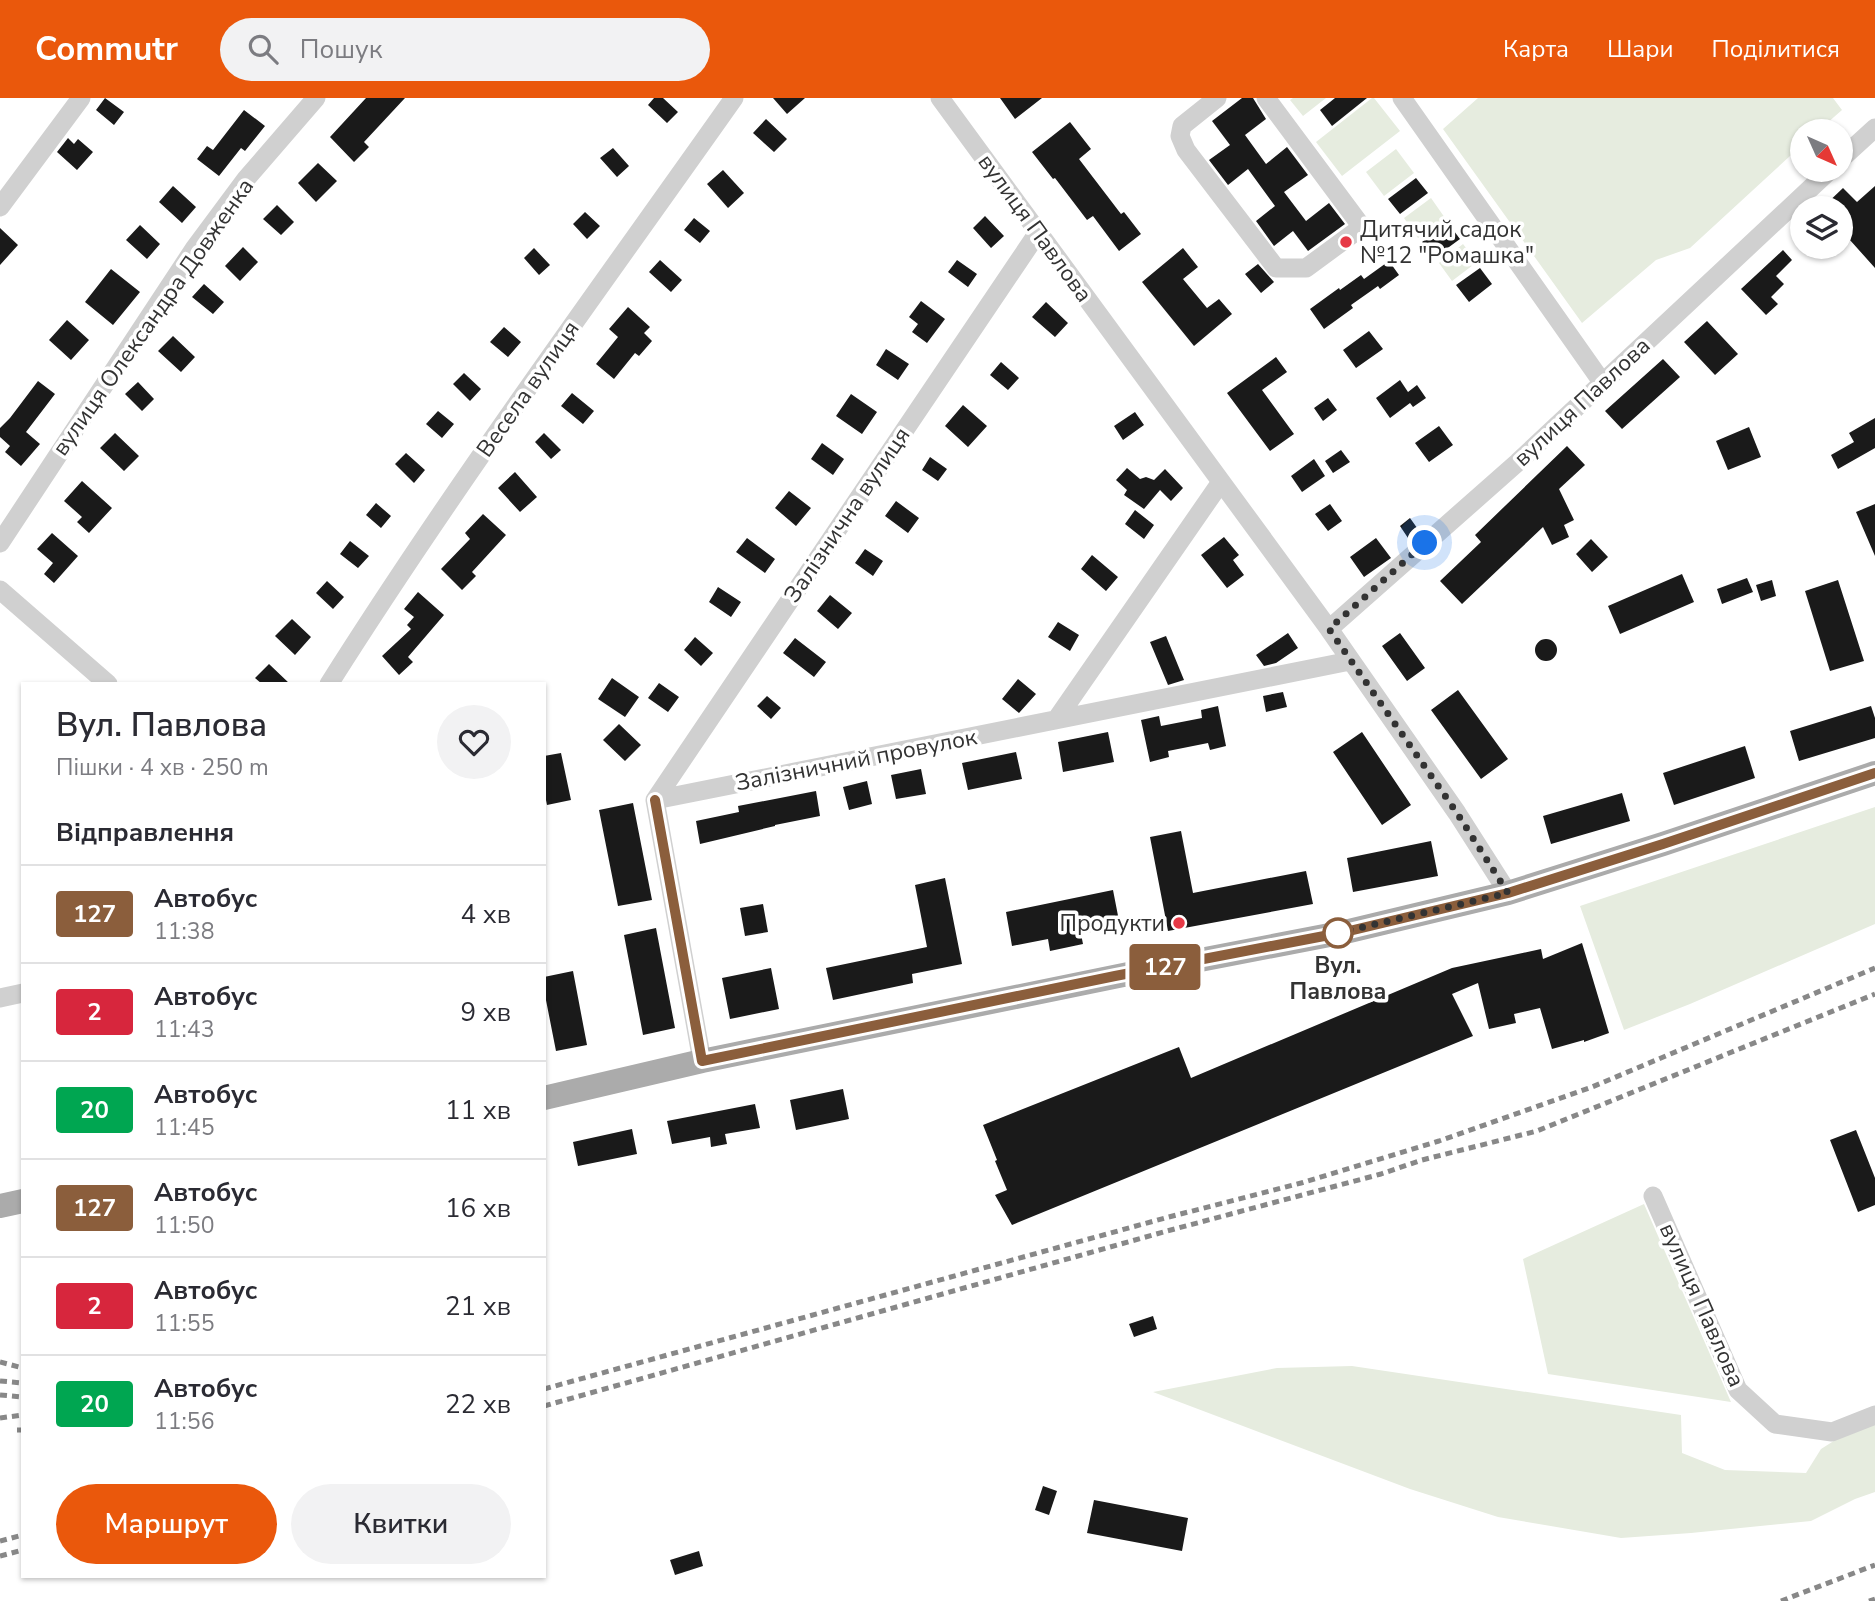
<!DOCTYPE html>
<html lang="uk">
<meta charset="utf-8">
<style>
:root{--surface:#fff;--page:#f2f2f3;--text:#2b2b33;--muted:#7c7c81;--line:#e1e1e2;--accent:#ea580c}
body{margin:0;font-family:"Nunito Sans",sans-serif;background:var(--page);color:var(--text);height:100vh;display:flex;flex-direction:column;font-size:26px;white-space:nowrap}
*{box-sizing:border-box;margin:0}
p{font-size:23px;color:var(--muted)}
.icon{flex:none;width:38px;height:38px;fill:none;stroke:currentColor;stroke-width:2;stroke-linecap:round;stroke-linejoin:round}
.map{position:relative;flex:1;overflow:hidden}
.sheet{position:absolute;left:21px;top:584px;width:525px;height:896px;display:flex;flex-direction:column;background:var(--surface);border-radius:0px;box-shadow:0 2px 5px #0004}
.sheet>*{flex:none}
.badge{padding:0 14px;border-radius:5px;font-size:24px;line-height:46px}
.needle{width:46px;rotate:135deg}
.buttons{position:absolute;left:1790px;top:21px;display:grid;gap:14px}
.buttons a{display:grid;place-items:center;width:63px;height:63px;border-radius:50%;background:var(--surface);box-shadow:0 2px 5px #0004;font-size:35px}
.you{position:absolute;width:35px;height:35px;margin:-18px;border:5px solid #fff;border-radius:50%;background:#1a73e8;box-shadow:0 0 0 10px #1a73e833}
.map>.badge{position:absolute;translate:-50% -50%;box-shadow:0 0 0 4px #fff}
h2{padding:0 35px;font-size:26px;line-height:63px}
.round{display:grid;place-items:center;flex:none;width:74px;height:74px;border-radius:37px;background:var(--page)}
.summary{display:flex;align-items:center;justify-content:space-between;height:119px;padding:0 35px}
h1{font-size:33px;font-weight:600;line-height:52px}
.primary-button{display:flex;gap:14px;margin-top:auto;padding:14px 35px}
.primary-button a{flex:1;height:80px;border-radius:42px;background:var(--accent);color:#fff;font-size:28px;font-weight:600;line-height:80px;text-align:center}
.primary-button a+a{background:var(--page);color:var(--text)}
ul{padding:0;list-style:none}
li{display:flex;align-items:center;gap:21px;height:98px;padding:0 35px;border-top:2px solid var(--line)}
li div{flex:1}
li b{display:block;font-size:26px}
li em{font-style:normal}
li .badge{min-width:77px;font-weight:700;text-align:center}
header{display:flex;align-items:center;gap:42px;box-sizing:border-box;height:98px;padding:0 35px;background:var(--accent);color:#fff}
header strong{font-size:33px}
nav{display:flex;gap:38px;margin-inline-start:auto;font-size:24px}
.search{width:490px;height:63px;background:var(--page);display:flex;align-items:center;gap:18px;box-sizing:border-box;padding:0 24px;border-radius:38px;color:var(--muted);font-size:26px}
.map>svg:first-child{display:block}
.green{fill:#e6ecdf}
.building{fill:#1a1a1a}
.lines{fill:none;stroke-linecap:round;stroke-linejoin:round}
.minor{stroke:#d0d0d0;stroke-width:19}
.major{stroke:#ababab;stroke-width:24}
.rail{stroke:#888;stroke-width:5;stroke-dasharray:7 5;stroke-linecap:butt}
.line-casing{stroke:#fff;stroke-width:16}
.line{stroke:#8b5e3c;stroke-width:10}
.walk{stroke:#333;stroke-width:7;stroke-dasharray:0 12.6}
.poi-dot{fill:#e63946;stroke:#fff;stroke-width:2.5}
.stop-dot{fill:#fff;stroke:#8b5e3c;stroke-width:3.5}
.labels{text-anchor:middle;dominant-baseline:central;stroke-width:7;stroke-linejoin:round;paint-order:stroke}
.street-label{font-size:23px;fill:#333;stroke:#fff}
.poi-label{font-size:23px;fill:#333;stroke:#fff;text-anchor:start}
.stop-label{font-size:23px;font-weight:bold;fill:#333;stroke:#fff}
</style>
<header>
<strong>Commutr</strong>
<div class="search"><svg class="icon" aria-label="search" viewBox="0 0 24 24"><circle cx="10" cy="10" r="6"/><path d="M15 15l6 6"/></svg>Пошук</div>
<nav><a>Карта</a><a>Шари</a><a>Поділитися</a></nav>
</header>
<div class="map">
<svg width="1875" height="1503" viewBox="0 0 1875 1503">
<rect width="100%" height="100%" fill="#fff"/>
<path class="green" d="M 1293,0 L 1326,0 L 1303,18 L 1290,2 Z
M 1372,0 L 1374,0 L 1400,33 L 1342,78 L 1316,44 Z
M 1478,0 L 1833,0 L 1842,12 L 1818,33 L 1802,33 L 1802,47 L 1690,150 L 1656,162 L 1582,225 L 1443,31 Z
M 1396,51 L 1414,75 L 1384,98 L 1366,74 Z
M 1431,100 L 1445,120 L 1418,140 L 1404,120 Z
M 1463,146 L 1477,164 L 1452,183 L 1439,165 Z
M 1875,709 L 1875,826 L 1690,906 L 1624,932 L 1580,808 Z
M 1644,1106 L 1731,1304 L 1548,1276 L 1523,1161 Z
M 1352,1268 L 1681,1317 L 1682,1355 L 1725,1372 L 1806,1375 L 1821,1351 L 1848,1334 L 1875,1325 L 1875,1394 L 1855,1401 L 1811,1423 L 1691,1435 L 1621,1440 L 1498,1419 L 1410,1391 L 1153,1294 L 1277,1270 Z"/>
<path class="building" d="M 105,0 L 124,14 L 114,27 L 96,12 Z
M 366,0 L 405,0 L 364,44 L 369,49 L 354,64 L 330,39 Z
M 654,0 L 663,0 L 678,14 L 667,25 L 648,7 Z
M 773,0 L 805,0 L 787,16 Z
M 1000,0 L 1042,0 L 1015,21 Z
M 1242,0 L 1253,0 L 1266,21 L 1245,37 L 1266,66 L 1287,49 L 1308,77 L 1284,94 L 1306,123 L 1329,105 L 1345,126 L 1308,153 L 1293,133 L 1274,148 L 1256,123 L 1275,108 L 1248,71 L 1228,87 L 1209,62 L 1230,47 L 1212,23 Z
M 1335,0 L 1367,0 L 1332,28 L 1320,12 Z
M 244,12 L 265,28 L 245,53 L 241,50 L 219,78 L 197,61 L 207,48 L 213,52 Z
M 766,21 L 787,41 L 774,54 L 753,35 Z
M 1070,24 L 1091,51 L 1079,61 L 1121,116 L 1124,114 L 1141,136 L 1119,153 L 1093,118 L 1087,122 L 1055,80 L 1053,81 L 1032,54 Z
M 68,40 L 74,46 L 78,41 L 93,54 L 77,72 L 57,54 Z
M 613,50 L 629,68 L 617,79 L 600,60 Z
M 318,65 L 337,83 L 316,104 L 298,85 Z
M 723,72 L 744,95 L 728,110 L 707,86 Z
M 1416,80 L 1428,95 L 1400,116 L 1388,101 Z
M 173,88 L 196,109 L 182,125 L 159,104 Z
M 1875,88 L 1875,170 L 1841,132 L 1841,110 L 1822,110 L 1843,90 L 1857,104 Z
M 277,107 L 294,124 L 281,137 L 263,121 Z
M 585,114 L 600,128 L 587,141 L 573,126 Z
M 985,118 L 1004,138 L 991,150 L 973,130 Z
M 694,120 L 710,133 L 700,145 L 684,132 Z
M 1448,125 L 1460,141 L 1434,160 L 1422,144 Z
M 140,127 L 160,146 L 147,161 L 126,142 Z
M 0,130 L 18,147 L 0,167 Z
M 243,149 L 258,164 L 240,183 L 225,168 Z
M 534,150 L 550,167 L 539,177 L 524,160 Z
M 1183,150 L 1198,169 L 1183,181 L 1207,210 L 1219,201 L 1232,216 L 1194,248 L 1142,184 Z
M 1783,152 L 1792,162 L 1776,178 L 1784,186 L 1771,199 L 1778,206 L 1766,217 L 1741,191 Z
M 660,162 L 682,182 L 671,194 L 649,174 Z
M 957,162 L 977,176 L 968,189 L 948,174 Z
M 1389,163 L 1399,177 L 1380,191 L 1378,188 L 1351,207 L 1353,210 L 1324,231 L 1310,211 L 1339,190 L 1340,192 L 1361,177 L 1364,181 Z
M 1258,166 L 1274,184 L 1261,195 L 1245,176 Z
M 1480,170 L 1492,186 L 1469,204 L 1456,187 Z
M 111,171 L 140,194 L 113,227 L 85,204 Z
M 204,186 L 224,204 L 213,216 L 192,199 Z
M 921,203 L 945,221 L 927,245 L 912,234 L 918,226 L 909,219 Z
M 1046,204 L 1068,225 L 1055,239 L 1032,219 Z
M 628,209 L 650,229 L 644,235 L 652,243 L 639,258 L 635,255 L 614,281 L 596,266 L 618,239 L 609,231 Z
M 67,222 L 89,242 L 71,262 L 49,242 Z
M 1707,223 L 1738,256 L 1715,277 L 1684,244 Z
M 504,229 L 521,244 L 508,259 L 490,244 Z
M 1369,233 L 1383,251 L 1356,270 L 1343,252 Z
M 173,238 L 195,259 L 181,274 L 158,253 Z
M 886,251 L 909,266 L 898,282 L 876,267 Z
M 1276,259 L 1287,274 L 1262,292 L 1294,336 L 1270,353 L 1227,295 Z
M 1663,261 L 1680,279 L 1622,331 L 1605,313 Z
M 1001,264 L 1019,280 L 1008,292 L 990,277 Z
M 464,275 L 481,291 L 470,303 L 453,286 Z
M 1400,282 L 1408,294 L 1417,287 L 1426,300 L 1413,309 L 1410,305 L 1390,320 L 1376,300 Z
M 38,283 L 55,296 L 26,334 L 40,346 L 21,368 L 5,354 L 10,348 L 0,339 L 0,330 L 10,320 Z
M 138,284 L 154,301 L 142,313 L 125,296 Z
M 572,295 L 594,313 L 583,326 L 561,308 Z
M 851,296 L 877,314 L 862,336 L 836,318 Z
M 1328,300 L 1337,312 L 1323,323 L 1314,310 Z
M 963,307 L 987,328 L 968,349 L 945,328 Z
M 438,313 L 454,326 L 442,340 L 426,326 Z
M 1135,314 L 1144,327 L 1123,342 L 1114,328 Z
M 1875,320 L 1875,350 L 1838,371 L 1831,357 L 1854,344 L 1849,335 Z
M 1439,328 L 1453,347 L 1429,364 L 1415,345 Z
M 1749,329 L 1761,359 L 1728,372 L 1716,343 Z
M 115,335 L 139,358 L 124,373 L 100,350 Z
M 544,335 L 561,352 L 551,361 L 535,344 Z
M 822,345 L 844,361 L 833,377 L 811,361 Z
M 1567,348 L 1585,367 L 1559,391 L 1574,422 L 1564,427 L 1569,439 L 1552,447 L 1543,429 L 1462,506 L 1440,483 L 1481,444 L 1475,437 Z
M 1341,352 L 1350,364 L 1333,375 L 1325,363 Z
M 406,355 L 425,372 L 414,385 L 395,366 Z
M 930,359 L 947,371 L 938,383 L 922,372 Z
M 1314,361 L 1325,378 L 1302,394 L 1291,378 Z
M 1127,370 L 1140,381 L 1146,379 L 1154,382 L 1165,371 L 1183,390 L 1171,403 L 1160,392 L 1144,411 L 1124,397 L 1127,392 L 1116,382 Z
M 515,374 L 537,399 L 520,414 L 498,390 Z
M 82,383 L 112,410 L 89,435 L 77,424 L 82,419 L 64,403 Z
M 789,393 L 811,410 L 796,428 L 775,410 Z
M 896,403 L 919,420 L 908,435 L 885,418 Z
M 376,405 L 391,418 L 381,430 L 366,417 Z
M 1330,406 L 1342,423 L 1328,433 L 1315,416 Z
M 1875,406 L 1875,458 L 1856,414 Z
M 1135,412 L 1154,427 L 1144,441 L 1125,426 Z
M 483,416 L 506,437 L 472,474 L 476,478 L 462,492 L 441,471 L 470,441 L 465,435 Z
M 1410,420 L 1420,434 L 1410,443 L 1400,428 Z
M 52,435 L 78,458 L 54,485 L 44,476 L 53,465 L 37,451 Z
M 1224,439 L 1239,457 L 1233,462 L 1244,477 L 1227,490 L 1201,457 Z
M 747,440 L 775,461 L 765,475 L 736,454 Z
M 1376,440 L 1391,460 L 1364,479 L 1350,459 Z
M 1591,441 L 1608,459 L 1592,474 L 1576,456 Z
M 350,443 L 369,458 L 358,470 L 340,456 Z
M 865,451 L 883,463 L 873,478 L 855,465 Z
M 1092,457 L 1118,479 L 1106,493 L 1081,471 Z
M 1682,476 L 1694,504 L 1620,536 L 1608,508 Z
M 1747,480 L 1753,494 L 1722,506 L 1717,491 Z
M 1772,482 L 1776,498 L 1761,503 L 1756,487 Z
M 1838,482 L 1864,563 L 1830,573 L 1805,493 Z
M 327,483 L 344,499 L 333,511 L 316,495 Z
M 718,489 L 741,504 L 731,519 L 709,504 Z
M 418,494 L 444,517 L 408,559 L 413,564 L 399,577 L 382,558 L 411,531 L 407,527 L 414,519 L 404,511 Z
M 830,497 L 852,515 L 838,531 L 817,513 Z
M 292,521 L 311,539 L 295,557 L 275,538 Z
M 1058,524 L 1079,537 L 1070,553 L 1048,539 Z
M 1288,535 L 1298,550 L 1276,565 L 1264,568 L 1256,557 Z
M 1400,535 L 1425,570 L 1407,583 L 1382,548 Z
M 1166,538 L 1184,582 L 1168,587 L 1150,544 Z
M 695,539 L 713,555 L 701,568 L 684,552 Z
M 795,540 L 826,564 L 814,579 L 783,555 Z
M1535 552a11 11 0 1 1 22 0a11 11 0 1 1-22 0Z
M 269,566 L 290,586 L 262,586 L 255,580 Z
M 612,580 L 639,599 L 625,619 L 598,601 Z
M 1018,581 L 1036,596 L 1019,615 L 1002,601 Z
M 659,585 L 679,599 L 668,614 L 648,600 Z
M 1458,592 L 1508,661 L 1481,681 L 1431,612 Z
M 1283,594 L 1287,609 L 1266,614 L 1263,598 Z
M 767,598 L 781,610 L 771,621 L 757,608 Z
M 1218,608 L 1226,648 L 1210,652 L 1208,645 L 1168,653 L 1169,659 L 1150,664 L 1141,622 L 1159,618 L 1161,628 L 1202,620 L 1201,612 Z
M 1871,608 L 1875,620 L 1875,640 L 1799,663 L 1790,633 Z
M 619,626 L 641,647 L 625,663 L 603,642 Z
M 1108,634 L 1114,664 L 1063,674 L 1058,644 Z
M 1362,634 L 1411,707 L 1382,727 L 1333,654 Z
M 1745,648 L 1755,680 L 1674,707 L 1663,675 Z
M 1016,654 L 1022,681 L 968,692 L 962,665 Z
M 561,655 L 571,702 L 547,707 L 544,692 L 544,658 Z
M 921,671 L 926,696 L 896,701 L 891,677 Z
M 867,683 L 872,706 L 849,712 L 843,689 Z
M 816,693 L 820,718 L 775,727 L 775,728 L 700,746 L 696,723 L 739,714 L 738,708 Z
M 1622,695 L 1630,723 L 1551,746 L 1543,718 Z
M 633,705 L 652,802 L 618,808 L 599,712 Z
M 1181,733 L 1193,795 L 1306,773 L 1313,806 L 1168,833 L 1150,739 Z
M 1431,743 L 1438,778 L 1353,794 L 1347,760 Z
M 945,780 L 962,866 L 912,876 L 913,885 L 833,902 L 826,870 L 927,849 L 915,787 Z
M 1113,792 L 1120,828 L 1081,836 L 1083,846 L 1050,853 L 1048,841 L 1012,848 L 1006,814 Z
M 763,806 L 768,834 L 745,838 L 740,810 Z
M 656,830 L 675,930 L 643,937 L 624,837 Z
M 1582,845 L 1609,935 L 1584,944 L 1584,942 L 1552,951 L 1540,910 L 1514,916 L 1516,925 L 1489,931 L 1478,885 L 1452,896 L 1473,938 L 1012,1127 L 995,1097 L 1007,1092 L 995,1063 L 997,1062 L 983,1027 L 1179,949 L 1191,980 L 1452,870 L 1541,851 L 1543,861 Z
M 771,870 L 779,911 L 730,921 L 722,880 Z
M 573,873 L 587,947 L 556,953 L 544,892 L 544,879 Z
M 843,991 L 849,1021 L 796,1032 L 790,1002 Z
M 755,1006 L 760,1030 L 725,1036 L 727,1046 L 711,1049 L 710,1039 L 672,1046 L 667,1023 Z
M 632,1031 L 637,1056 L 578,1068 L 573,1044 Z
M 1856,1032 L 1875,1080 L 1875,1107 L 1858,1114 L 1830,1042 Z
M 1153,1218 L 1157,1231 L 1134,1239 L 1129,1226 Z
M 1043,1388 L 1057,1393 L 1049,1417 L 1035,1412 Z
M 1094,1402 L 1188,1420 L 1182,1453 L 1087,1435 Z
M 699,1453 L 703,1468 L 675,1477 L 670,1462 Z"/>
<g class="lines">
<path class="minor" d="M 940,0 L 1329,531 L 1457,715 L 1508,795
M 1217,0 L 1182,28 L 1180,38 L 1186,52 L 1276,170 L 1306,170 L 1362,129 L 1266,0
M 1402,0 L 1602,284
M 1841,61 L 1875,30
M 0,109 L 81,0
M 0,445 L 194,151 L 246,81 L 316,0
M 0,492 L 108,586
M 1329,531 L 1518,364 L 1830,72
M 329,586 C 456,385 597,194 734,0
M 1056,622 L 1221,384
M 655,702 L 1350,563
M 655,702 L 1039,133
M 655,702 L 702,963
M 0,900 L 23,895
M 1653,1098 L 1738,1292 L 1775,1326 L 1832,1334 L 1875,1317"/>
<path class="major" d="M 544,1000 L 702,963 L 1138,874 L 1345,834 L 1508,795 L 1663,746 L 1875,675
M 0,1108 L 23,1103"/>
<path class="rail" d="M 0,1264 L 23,1270
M 0,1283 L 23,1285
M 544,1291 L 1165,1120 L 1301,1085 L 1439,1043 L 1592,989 L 1875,870
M 0,1297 L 23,1299
M 544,1308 L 1167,1133 L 1381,1076 L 1422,1062 L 1537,1033 L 1875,896
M 0,1320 L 23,1317
M 17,1332 L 23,1332
M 22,1348 L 23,1348
M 0,1443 L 23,1437
M 0,1458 L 23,1452
M 1781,1503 L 1875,1467
M 1869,1503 L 1875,1501"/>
</g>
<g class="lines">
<defs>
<path id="line" d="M 655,702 L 702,963 L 1115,878 L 1345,834 L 1508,795 L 1663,746 L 1875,675"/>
</defs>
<use href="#line" class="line-casing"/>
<use href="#line" class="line"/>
<path class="walk" d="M 1338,835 L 1508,795 L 1457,715 L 1329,531 L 1425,445"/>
</g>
<g class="poi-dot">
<circle cx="1346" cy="144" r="7"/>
<circle cx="1179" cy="825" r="7"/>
</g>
<circle class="stop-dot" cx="1338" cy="835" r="14"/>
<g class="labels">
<g class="street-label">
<text transform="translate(1035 130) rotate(54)">вулиця Павлова</text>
<text transform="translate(153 219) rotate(-55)">вулиця Олександра Довженка</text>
<text transform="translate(528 291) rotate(-55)">Весела вулиця</text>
<text transform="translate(1582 304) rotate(-43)">вулиця Павлова</text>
<text transform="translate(847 417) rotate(-56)">Залізнична вулиця</text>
<text transform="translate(856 662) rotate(-11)">Залізничний провулок</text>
<text transform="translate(1702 1207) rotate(66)">вулиця Павлова</text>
</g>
<g class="poi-label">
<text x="1360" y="131">Дитячий садок<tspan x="1360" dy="26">№12 "Ромашка"</tspan></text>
<text x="1165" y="825" text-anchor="end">Продукти</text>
</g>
<g class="stop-label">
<text x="1338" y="867">Вул.<tspan x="1338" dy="26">Павлова</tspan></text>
</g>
</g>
</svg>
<div class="buttons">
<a><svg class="needle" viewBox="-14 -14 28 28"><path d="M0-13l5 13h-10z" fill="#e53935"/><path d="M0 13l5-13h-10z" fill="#7c7c81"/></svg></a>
<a><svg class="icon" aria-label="layers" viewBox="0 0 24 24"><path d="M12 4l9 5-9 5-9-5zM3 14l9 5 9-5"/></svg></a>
</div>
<div class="you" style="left:1425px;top:445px"></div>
<b class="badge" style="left:1165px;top:869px;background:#8b5e3c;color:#fff">127</b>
<section class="sheet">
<div class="summary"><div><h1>Вул. Павлова</h1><p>Пішки · 4 хв · 250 m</p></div><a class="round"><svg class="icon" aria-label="heart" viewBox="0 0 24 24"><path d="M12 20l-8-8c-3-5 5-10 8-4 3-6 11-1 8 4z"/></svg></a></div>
<h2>Відправлення</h2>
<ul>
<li><span class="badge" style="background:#8b5e3c;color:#fff">127</span><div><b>Автобус</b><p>11:38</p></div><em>4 хв</em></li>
<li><span class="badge" style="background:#d7263d;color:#fff">2</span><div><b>Автобус</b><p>11:43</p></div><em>9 хв</em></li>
<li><span class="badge" style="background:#00a651;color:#fff">20</span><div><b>Автобус</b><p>11:45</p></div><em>11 хв</em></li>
<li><span class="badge" style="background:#8b5e3c;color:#fff">127</span><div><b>Автобус</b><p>11:50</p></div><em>16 хв</em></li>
<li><span class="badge" style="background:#d7263d;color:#fff">2</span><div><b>Автобус</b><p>11:55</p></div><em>21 хв</em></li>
<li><span class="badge" style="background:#00a651;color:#fff">20</span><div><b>Автобус</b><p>11:56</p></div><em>22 хв</em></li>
</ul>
<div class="primary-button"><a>Маршрут</a><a>Квитки</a></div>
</section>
</div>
